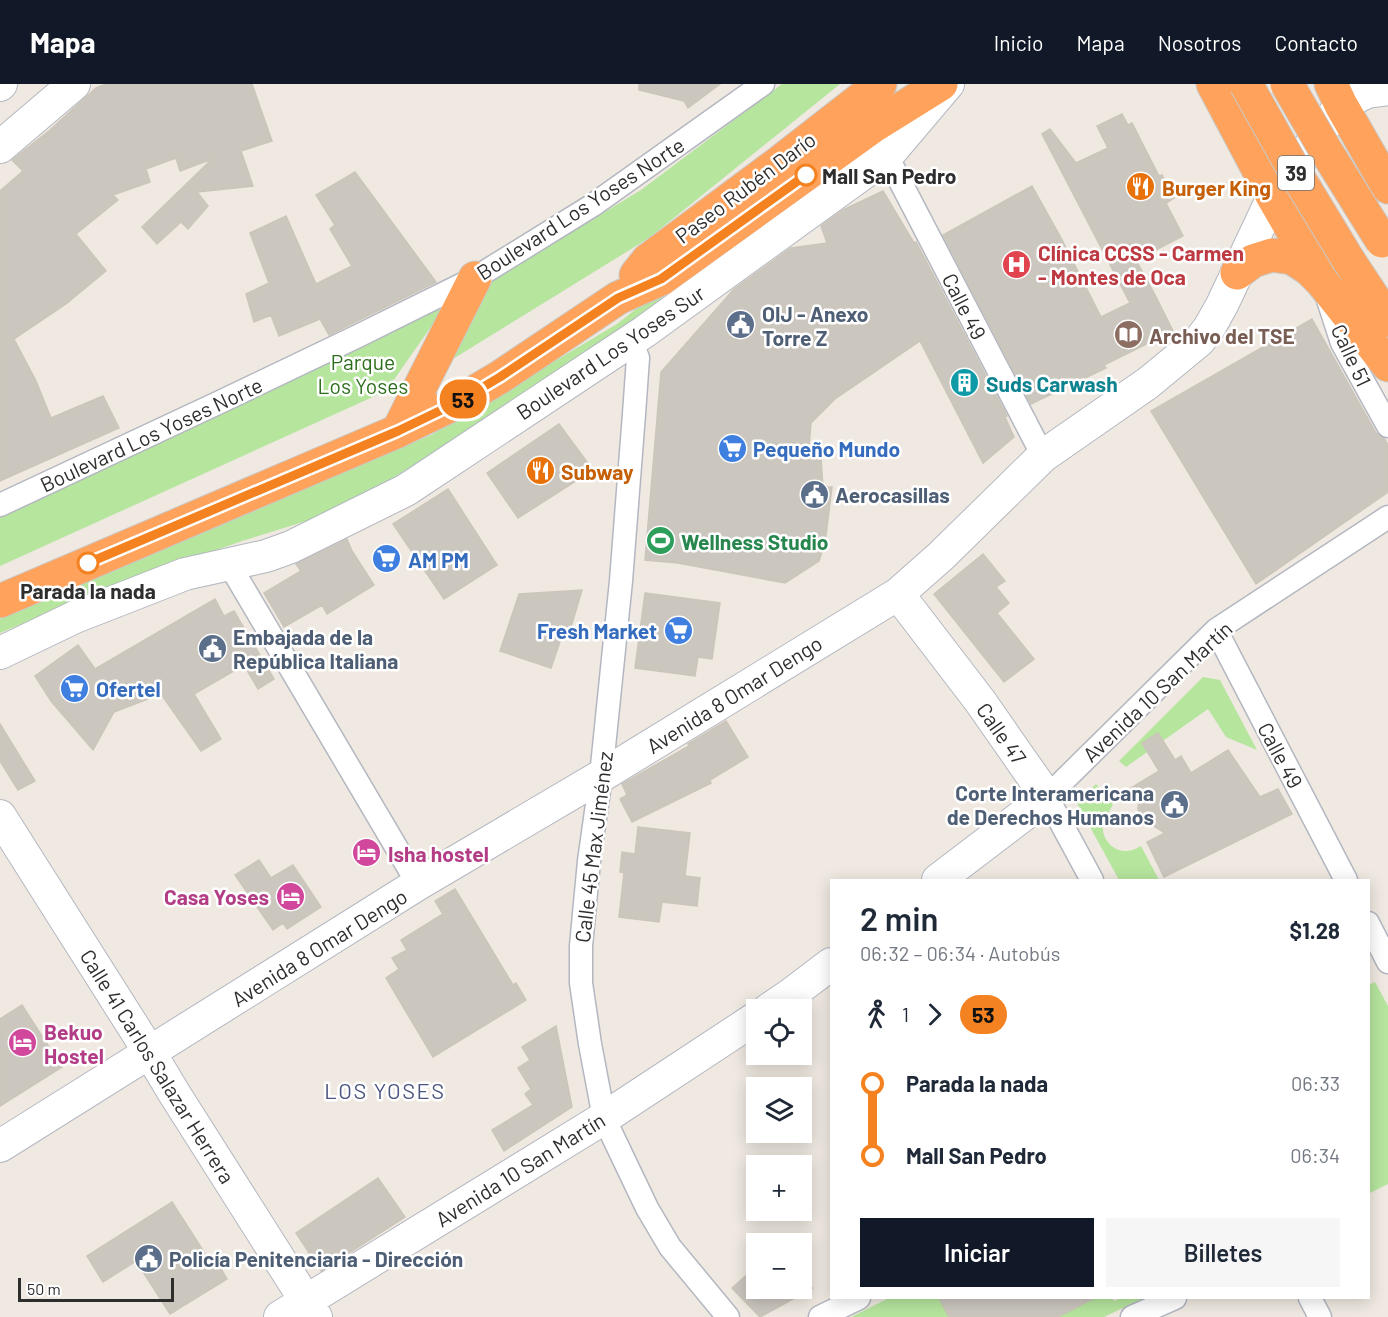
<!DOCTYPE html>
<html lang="es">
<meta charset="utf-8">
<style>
:root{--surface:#fff;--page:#f6f6f7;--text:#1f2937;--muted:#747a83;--accent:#111827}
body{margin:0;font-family:Barlow,sans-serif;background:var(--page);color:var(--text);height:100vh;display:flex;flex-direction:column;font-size:22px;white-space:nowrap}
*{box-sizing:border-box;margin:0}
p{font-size:20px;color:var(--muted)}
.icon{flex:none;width:33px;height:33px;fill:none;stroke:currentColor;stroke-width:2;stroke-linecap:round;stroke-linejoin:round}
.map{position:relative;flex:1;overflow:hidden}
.panel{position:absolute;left:830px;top:795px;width:540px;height:420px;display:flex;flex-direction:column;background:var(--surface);border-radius:0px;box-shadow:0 3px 15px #0003}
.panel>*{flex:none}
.badge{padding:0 12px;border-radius:20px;font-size:21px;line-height:39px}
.controls{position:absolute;left:746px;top:915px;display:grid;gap:12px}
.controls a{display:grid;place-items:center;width:66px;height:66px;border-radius:0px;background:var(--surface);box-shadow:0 3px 15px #0003;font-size:30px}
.scale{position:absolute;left:18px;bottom:15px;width:156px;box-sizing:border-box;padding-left:6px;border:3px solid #2e2e2e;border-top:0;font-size:16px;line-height:21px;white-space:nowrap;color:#2e2e2e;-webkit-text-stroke:4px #fff;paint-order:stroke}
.map>.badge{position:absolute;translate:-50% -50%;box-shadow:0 0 0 3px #fff}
.legs{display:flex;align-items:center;gap:9px;height:66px;padding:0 30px;font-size:20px}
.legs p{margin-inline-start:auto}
.headline{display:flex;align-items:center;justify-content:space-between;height:102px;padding:0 30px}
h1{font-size:33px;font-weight:600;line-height:45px}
.cta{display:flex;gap:12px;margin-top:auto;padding:12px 30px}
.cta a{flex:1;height:69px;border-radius:0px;background:var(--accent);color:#fff;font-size:24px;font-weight:600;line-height:69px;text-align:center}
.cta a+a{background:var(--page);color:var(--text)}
ul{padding:0 30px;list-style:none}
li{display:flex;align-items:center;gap:21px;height:72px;font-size:22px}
li i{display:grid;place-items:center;width:9px;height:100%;margin:0 8px;background:currentColor}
li i::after{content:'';width:15px;height:15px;margin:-8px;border:4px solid;border-radius:50%;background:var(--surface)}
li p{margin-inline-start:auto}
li:first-child i{background:linear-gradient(#0000 50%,currentColor 0)}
li:last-child i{background:linear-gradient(currentColor 50%,#0000 0)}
header{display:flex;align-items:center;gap:36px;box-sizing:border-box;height:84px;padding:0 30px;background:var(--accent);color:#fff}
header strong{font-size:28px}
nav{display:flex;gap:33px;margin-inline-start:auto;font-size:21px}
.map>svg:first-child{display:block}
.green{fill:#b6e59e}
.building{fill:#cbc7bf;stroke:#cbc5ba;stroke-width:1.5}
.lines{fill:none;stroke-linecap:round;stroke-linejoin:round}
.street-casing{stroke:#b4b7c1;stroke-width:25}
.secondary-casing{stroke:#b4b7c1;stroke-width:34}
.highway-casing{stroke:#c9c9c9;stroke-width:35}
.street{stroke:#fff;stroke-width:22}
.secondary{stroke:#fff;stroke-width:32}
.highway{stroke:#ffa35c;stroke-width:33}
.highway-bridge-casing{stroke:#c9c9c9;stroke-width:35;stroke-linecap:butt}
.highway-bridge{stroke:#ffa35c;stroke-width:33}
.line-1-casing{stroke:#fff;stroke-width:14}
.line-1{stroke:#f58220;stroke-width:9}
.stop-1-dot{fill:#fff;stroke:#f58220;stroke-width:3}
.labels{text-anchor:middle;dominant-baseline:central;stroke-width:5;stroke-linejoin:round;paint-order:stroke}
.shield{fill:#fff;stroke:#6d6d6d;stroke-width:1.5}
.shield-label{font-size:20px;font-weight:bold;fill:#2e2e2e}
.stop-label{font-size:21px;font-weight:bold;fill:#2e2e2e;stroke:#fff;text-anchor:start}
.street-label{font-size:21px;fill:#2e2e2e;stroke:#fff}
.food-label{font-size:21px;font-weight:bold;fill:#c56008;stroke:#fff;text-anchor:start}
.health-label{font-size:21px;font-weight:bold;fill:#be3a42;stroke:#fff;text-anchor:start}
.service-label{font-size:21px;font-weight:bold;fill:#4e5e75;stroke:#fff;text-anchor:start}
.education-label{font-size:21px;font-weight:bold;fill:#785e54;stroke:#fff;text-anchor:start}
.park-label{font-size:21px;fill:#2c6e1b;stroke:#fff}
.culture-label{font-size:21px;font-weight:bold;fill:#0d838f;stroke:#fff;text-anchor:start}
.shop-label{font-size:21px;font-weight:bold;fill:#366cbe;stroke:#fff;text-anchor:start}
.leisure-label{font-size:21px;font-weight:bold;fill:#27864d;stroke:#fff;text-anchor:start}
.hotel-label{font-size:21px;font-weight:bold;fill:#b23c85;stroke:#fff;text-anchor:start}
.neighbourhood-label{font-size:22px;letter-spacing:1.5px;fill:#4d5680;stroke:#fff}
</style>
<header>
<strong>Mapa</strong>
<nav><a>Inicio</a><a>Mapa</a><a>Nosotros</a><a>Contacto</a></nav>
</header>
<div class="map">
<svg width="1388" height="1233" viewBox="0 0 1388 1233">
<rect width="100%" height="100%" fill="#efe9e1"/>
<path class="green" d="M 782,0 L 840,0 L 649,154 L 430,289 L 486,200 L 641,106 Z
M 925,19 L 823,103 L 628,249 L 360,414 L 313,435 L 242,457 L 87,512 L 0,549 L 0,535 L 431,351 L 617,240 L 735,147 Z
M 447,220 L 386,307 L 0,482 L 0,429 Z
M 1203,593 L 1220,596 L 1257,666 L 1226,653 L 1208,625 L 1126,683 L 1119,677 Z
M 1096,700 L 1113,720 C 1110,727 1104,734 1103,743 C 1102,756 1114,768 1127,767 C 1132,767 1137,764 1141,762 L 1159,796 L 1119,796 L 1077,719 Z
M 1375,898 L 1388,922 L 1388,1100 L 1368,1110 L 1368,901 Z
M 889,1214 L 1112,1214 L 1114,1217 L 1121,1214 L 1144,1214 L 1104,1233 L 851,1233 Z"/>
<path class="building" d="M 106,0 L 252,0 L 272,57 L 241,67 L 253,102 L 197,108 L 208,122 L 188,145 L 181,138 L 157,160 L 142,143 L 212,75 L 180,87 L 176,74 L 146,85 L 150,98 L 113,111 L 118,116 L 76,150 L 106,187 L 66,220 L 14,255 L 36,297 L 51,334 L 103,312 L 119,344 L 0,397 L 0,107 L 23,87 L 12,76 L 50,46 L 96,4 Z
M 639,0 L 720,0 L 688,24 L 684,17 L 639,6 Z
M 1122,30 L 1128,41 L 1132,39 L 1159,92 L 1162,91 L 1174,114 L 1166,119 L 1183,152 L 1136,176 L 1154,209 L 1173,247 L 1104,281 L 1106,284 L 1031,320 L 943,151 L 1032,102 L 1060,152 L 1101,233 L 1130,219 L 1042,50 L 1050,45 L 1076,79 L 1108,64 L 1097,42 Z
M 355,88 L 436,198 L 329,251 L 320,235 L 279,252 L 271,231 L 254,238 L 246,210 L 269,199 L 250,149 L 286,132 L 316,200 L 352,182 L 330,145 L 335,141 L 316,111 Z
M 883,107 L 914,159 L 916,158 L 1007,332 L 1005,333 L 1014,353 L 983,379 L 920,257 L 835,315 L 811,339 L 808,375 L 821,374 L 823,403 L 832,403 L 825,459 L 819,477 L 785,499 L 678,479 L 645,476 L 661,288 L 734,205 L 791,164 L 827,159 L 821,142 L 843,126 Z
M 1312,235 L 1376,349 L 1384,354 L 1388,361 L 1388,408 L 1256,500 L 1151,327 Z
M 559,340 L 593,386 L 518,434 L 487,389 Z
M 448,405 L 497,481 L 444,515 L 393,440 Z
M 347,455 L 352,467 L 374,501 L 327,530 L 322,521 L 284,543 L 264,509 L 301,487 L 296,480 Z
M 983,470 L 1005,497 L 996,503 L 1009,519 L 997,529 L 1034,575 L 1004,598 L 934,510 Z
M 582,506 L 569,550 L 563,549 L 551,584 L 500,567 L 519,510 Z
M 645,509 L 720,519 L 712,575 L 698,573 L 695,592 L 635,584 Z
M 215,515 L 224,532 L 234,527 L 274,595 L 258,605 L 244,581 L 194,610 L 221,655 L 201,667 L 161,610 L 114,628 L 93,666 L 51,617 L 35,592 L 78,561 L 95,585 Z
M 726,637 L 748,673 L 710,696 L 711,699 L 632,738 L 620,715 L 627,711 L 622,700 L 689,662 L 688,660 Z
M 0,640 L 35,697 L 18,706 L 0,677 Z
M 1158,649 L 1175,676 L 1181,672 L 1191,689 L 1228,666 L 1260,713 L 1278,705 L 1292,730 L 1164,793 L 1147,758 L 1165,749 L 1141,734 L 1138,725 L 1139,716 L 1131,704 L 1159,687 L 1142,659 Z
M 638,743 L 690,749 L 685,792 L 700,794 L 697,822 L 662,818 L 659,838 L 619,833 L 624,789 L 620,788 L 622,768 L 635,770 Z
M 259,776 L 271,794 L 293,781 L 321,823 L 287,845 L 283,839 L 273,846 L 235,791 Z
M 455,805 L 513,901 L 516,899 L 526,916 L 433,973 L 386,894 L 399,885 L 392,874 L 407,866 L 401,856 L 443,830 L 435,817 Z
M 22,921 L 62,983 L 0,1022 L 0,935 Z
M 556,942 L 572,1023 L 504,1067 L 492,1046 L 533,1021 L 525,1010 L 531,1005 L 518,984 L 530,976 L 522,963 Z
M 378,1094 L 405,1133 L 321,1187 L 296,1149 Z
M 172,1118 L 211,1179 L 216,1176 L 227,1195 L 170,1230 L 136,1177 L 103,1198 L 87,1172 Z
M 756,1183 L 756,1204 L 813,1204 L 760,1233 L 732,1204 Z
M 939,1214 L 1094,1214 L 1058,1233 L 949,1233 Z"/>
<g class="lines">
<defs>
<path id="street" d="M 887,72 L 1043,372
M 1328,216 L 1342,259 L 1388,342
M 631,257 L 638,274 L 634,330 L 621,497 L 601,692 L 589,777 L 581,862 L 581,899 L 590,960 L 604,1034 L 647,1124 L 670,1163 L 728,1233
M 0,421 L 220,318 L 358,252 L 475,194 L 593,121 L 763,0
M 229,480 L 418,800
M 1216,546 L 1346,796
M 1092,796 L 1047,713 L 1216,546 L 1388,433
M 1368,839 L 1388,878
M 1310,1214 L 1320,1233
M 820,1233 L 859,1214
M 1132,1233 L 1175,1214"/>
<path id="secondary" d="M 0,1 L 1,0
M 0,63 L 74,0
M 898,510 L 980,617 L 1047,713 L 938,796
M 0,569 L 75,533 L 185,490 L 266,472 L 291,463 L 406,406 L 644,248 L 887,72 L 948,0
M 0,732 L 150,969 L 174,1009 L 316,1233
M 768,926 L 790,911 L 831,880
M 0,1062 L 418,800 L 601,692 L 898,510 L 941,472 L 1043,372 L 1148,299 L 1199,257 L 1209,244 L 1222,221 L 1273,113 L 1321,47 L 1341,21 L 1367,8 L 1388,5
M 280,1233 L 604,1034 L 756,934"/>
<path id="highway" d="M 1213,0 L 1273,113 L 1322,198
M 1331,0 L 1341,21 L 1388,103
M 1349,177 L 1388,236
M 1237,189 L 1253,177 L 1272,171 L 1292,174 L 1309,185 L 1322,198 L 1388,281
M 636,191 L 648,176 L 776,81 L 880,0
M 398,347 L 475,194
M 0,517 L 398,347 L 458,318 L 500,293 L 618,214 L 661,195 L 872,43 L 941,0"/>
</defs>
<use href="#street" class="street-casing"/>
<use href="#secondary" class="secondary-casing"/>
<use href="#highway" class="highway-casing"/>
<use href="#street" class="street"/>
<use href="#secondary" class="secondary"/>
<use href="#highway" class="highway"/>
<defs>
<path id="highway-bridge" d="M 1246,0 L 1298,93 L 1349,177
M 1287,0 L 1326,67 L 1382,157"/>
</defs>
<use href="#highway-bridge" class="highway-bridge-casing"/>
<use href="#highway-bridge" class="highway-bridge"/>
</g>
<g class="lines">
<defs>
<path id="line-1" d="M 88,479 L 398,347 L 458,318 L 500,293 L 618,214 L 661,195 L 806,91"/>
</defs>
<use href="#line-1" class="line-1-casing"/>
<use href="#line-1" class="line-1"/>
</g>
<defs>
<symbol id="restaurant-disc" viewBox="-11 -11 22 22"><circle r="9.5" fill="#e8710a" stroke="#fff"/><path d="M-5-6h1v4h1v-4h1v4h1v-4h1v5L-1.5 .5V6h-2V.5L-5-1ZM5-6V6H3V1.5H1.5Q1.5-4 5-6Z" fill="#fff"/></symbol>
<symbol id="hospital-disc" viewBox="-11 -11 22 22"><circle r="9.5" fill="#e0444e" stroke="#fff"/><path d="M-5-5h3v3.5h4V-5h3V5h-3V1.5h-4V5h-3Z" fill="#fff"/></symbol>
<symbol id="civic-disc" viewBox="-11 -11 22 22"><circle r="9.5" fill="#5c6f8a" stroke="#fff"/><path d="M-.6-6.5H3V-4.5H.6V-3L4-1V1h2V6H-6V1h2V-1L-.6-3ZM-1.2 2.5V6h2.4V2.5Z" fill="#fff"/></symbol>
<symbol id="library-disc" viewBox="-11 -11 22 22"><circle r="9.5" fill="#8d6e63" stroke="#fff"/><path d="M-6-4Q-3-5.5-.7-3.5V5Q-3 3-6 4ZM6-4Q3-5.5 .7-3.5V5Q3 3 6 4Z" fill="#fff"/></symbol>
<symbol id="building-disc" viewBox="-11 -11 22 22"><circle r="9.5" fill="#0f9aa8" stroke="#fff"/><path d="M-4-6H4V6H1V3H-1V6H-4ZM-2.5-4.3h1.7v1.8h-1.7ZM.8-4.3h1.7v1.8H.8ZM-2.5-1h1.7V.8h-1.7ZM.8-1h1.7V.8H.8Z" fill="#fff"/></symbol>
<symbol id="supermarket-disc" viewBox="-11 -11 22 22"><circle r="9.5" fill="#3f7fe0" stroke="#fff"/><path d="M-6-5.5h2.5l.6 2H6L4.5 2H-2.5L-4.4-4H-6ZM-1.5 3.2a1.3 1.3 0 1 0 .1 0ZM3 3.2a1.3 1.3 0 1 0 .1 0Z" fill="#fff"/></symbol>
<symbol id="stadium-disc" viewBox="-11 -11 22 22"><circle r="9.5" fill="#2e9e5b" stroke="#fff"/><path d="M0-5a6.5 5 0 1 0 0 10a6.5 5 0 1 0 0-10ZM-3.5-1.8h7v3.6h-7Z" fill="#fff"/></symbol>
<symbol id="hotel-disc" viewBox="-11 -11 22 22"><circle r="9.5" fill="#d1479c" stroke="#fff"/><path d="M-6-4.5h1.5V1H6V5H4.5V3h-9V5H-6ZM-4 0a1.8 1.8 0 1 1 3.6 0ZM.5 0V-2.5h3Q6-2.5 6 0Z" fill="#fff"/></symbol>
</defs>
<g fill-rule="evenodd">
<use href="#restaurant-disc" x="1124" y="86" width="33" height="33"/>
<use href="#hospital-disc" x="1000" y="164" width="33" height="33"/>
<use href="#civic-disc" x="724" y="224" width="33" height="33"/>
<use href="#library-disc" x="1112" y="234" width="33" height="33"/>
<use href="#building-disc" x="948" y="282" width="33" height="33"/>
<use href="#supermarket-disc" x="716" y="348" width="33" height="33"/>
<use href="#restaurant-disc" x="524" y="370" width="33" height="33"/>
<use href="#civic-disc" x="798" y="394" width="33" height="33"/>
<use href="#stadium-disc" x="644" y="440" width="33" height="33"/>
<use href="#supermarket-disc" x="370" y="458" width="33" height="33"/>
<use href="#supermarket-disc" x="662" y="530" width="33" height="33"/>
<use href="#civic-disc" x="196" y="548" width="33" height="33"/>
<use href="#supermarket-disc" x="58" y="588" width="33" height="33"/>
<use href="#civic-disc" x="1158" y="704" width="33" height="33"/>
<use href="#hotel-disc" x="350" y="752" width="33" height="33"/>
<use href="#hotel-disc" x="274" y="796" width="33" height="33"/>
<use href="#hotel-disc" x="6" y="942" width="33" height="33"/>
<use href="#civic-disc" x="132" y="1158" width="33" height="33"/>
</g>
<g class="stop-1-dot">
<circle cx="806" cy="91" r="10"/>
<circle cx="88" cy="479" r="10"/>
</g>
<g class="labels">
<rect class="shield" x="1278" y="72" width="36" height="34" rx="4.5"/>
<g class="shield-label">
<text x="1296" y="89">39</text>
</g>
<g class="stop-label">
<text x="822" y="91">Mall San Pedro</text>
<text x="88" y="506" text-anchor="middle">Parada la nada</text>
</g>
<g class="street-label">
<text transform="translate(745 103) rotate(-37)">Paseo Rubén Darío</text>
<text transform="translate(580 124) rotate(-33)">Boulevard Los Yoses Norte</text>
<text transform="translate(965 222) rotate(63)">Calle 49</text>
<text transform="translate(610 268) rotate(-34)">Boulevard Los Yoses Sur</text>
<text transform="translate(1352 271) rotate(65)">Calle 51</text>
<text transform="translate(151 350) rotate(-25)">Boulevard Los Yoses Norte</text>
<text transform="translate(1157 607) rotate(-43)">Avenida 10 San Martín</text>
<text transform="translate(734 610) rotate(-32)">Avenida 8 Omar Dengo</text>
<text transform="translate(1002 649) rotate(55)">Calle 47</text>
<text transform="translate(1281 671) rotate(62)">Calle 49</text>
<text transform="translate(593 763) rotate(-83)">Calle 45 Max Jiménez</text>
<text transform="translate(319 863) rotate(-32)">Avenida 8 Omar Dengo</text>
<text transform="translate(158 982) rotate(58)">Calle 41 Carlos Salazar Herrera</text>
<text transform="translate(520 1085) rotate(-32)">Avenida 10 San Martín</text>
</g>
<g class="food-label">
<text x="1162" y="103">Burger King</text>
<text x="561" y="387">Subway</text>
</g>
<g class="health-label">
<text x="1038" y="168">Clínica CCSS - Carmen<tspan x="1038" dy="24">- Montes de Oca</tspan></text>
</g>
<g class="service-label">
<text x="762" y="229">OIJ - Anexo<tspan x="762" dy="24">Torre Z</tspan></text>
<text x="835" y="410">Aerocasillas</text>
<text x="233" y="552">Embajada de la<tspan x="233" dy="24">República Italiana</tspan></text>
<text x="1154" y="708" text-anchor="end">Corte Interamericana<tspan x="1154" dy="24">de Derechos Humanos</tspan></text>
<text x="169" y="1174">Policía Penitenciaria - Dirección</text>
</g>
<g class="education-label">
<text x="1149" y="251">Archivo del TSE</text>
</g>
<g class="park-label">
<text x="363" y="277">Parque<tspan x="363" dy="24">Los Yoses</tspan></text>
</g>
<g class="culture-label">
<text x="986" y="299">Suds Carwash</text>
</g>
<g class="shop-label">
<text x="753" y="364">Pequeño Mundo</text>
<text x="408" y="475">AM PM</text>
<text x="657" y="546" text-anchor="end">Fresh Market</text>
<text x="96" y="604">Ofertel</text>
</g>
<g class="leisure-label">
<text x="681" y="457">Wellness Studio</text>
</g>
<g class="hotel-label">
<text x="388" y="769">Isha hostel</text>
<text x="269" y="812" text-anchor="end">Casa Yoses</text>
<text x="44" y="947">Bekuo<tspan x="44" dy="24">Hostel</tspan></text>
</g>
<g class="neighbourhood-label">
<text x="385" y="1006">LOS YOSES</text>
</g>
</g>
</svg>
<div class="controls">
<a><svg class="icon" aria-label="locate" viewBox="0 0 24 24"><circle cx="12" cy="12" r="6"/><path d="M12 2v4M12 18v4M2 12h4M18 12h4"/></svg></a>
<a><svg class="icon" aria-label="layers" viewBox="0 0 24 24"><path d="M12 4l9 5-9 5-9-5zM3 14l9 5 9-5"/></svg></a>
<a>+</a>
<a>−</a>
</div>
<div class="scale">50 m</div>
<b class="badge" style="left:463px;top:315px;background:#f58220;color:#111">53</b>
<section class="panel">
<div class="headline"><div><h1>2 min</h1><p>06:32 – 06:34 · Autobús</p></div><b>$1.28</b></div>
<div class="legs"><svg class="icon" aria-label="walk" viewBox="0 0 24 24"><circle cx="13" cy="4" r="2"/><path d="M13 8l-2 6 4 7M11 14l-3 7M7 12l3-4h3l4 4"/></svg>1<svg class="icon" aria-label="forward" viewBox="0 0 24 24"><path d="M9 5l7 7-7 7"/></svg><b class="badge" style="background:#f58220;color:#111">53</b></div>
<ul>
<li><i style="color:#f58220"></i><b>Parada la nada</b><p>06:33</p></li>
<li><i style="color:#f58220"></i><b>Mall San Pedro</b><p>06:34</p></li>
</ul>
<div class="cta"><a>Iniciar</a><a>Billetes</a></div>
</section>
</div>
